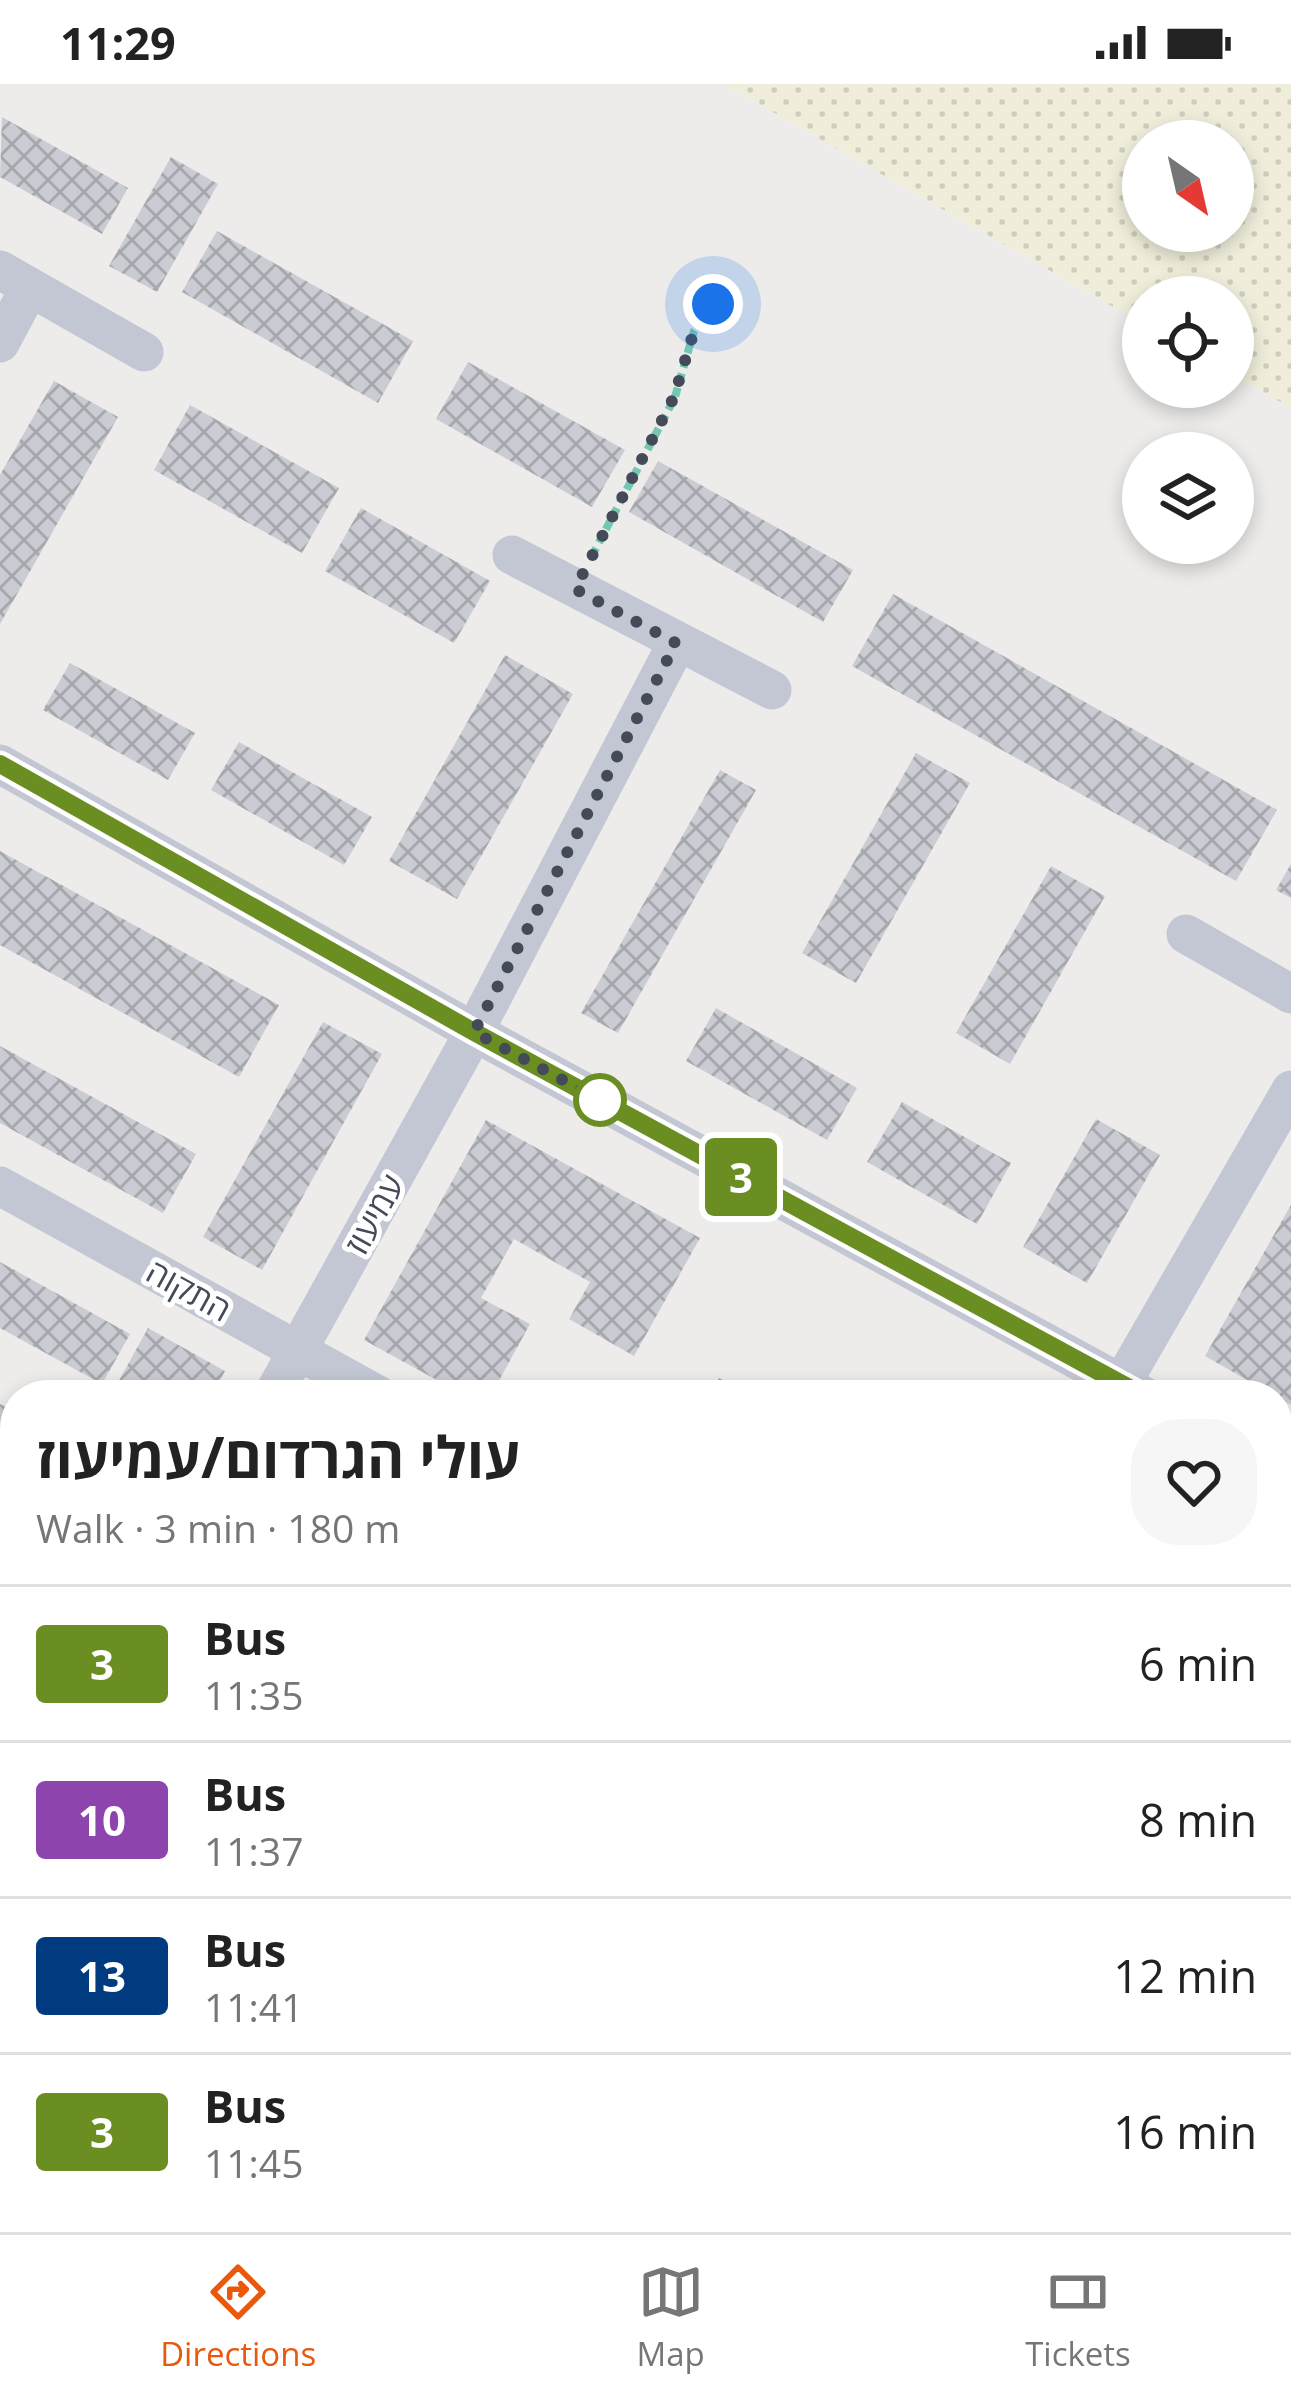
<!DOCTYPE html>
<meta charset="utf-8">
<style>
:root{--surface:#fff;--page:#f6f6f6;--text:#222;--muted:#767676;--line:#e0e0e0;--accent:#ea580c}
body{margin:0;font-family:"Open Sans",Heebo,sans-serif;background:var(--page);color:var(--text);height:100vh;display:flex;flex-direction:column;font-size:45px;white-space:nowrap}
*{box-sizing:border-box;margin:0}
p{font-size:39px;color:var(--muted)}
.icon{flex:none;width:66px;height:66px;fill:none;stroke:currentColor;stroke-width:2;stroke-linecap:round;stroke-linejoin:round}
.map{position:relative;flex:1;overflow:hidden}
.side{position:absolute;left:0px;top:1296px;width:1293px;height:852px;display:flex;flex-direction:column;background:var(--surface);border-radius:48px 48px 0 0;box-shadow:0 6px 18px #0003}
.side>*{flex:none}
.badge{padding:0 24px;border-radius:9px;font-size:42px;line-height:78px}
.needle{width:78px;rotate:146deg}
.buttons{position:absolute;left:1122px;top:36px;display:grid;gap:24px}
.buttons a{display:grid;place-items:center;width:132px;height:132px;border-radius:50%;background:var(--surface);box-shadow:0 6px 18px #0003;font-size:60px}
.you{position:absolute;width:60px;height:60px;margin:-30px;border:9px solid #fff;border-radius:50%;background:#1a73e8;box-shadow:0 0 0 18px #1a73e833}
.map>.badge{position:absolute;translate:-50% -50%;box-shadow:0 0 0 6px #fff}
.round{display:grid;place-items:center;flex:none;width:126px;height:126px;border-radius:48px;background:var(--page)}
.summary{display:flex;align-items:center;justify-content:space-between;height:204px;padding:0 36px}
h1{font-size:57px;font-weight:700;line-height:90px}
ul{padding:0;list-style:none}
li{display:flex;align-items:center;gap:36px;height:156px;padding:0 36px;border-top:3px solid var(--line)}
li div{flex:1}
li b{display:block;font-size:45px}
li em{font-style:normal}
li .badge{min-width:132px;font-weight:700;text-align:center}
.status{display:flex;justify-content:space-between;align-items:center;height:84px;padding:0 60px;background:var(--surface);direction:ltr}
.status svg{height:33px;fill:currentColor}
.dock{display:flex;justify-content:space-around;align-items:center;height:168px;border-top:3px solid var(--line);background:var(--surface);font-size:33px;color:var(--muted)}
.dock a{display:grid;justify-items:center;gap:6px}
.dock .selected{color:var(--accent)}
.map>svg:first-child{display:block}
.sand{fill:url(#sand-dots);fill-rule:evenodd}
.garden{fill:#b9ecd9}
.building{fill:url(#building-cross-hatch)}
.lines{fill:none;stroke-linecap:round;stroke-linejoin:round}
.path{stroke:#73c8b2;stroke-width:8;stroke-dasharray:9 6;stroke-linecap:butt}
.minor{stroke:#c2c7d3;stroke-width:39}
.line-casing{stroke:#fff;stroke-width:27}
.line{stroke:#6b8e23;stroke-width:18}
.walk{stroke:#444a58;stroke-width:12;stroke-dasharray:0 21.6}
.stop-dot{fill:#fff;stroke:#6b8e23;stroke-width:6}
.labels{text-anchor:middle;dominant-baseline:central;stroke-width:10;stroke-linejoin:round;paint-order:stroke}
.street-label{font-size:33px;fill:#444a58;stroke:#fff}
</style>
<div class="status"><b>11:29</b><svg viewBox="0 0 49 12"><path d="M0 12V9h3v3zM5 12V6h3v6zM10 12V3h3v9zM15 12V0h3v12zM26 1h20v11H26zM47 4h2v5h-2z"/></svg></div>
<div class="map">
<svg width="1291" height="2148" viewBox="0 0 1291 2148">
<defs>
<pattern id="sand-dots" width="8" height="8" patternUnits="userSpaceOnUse" patternTransform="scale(3)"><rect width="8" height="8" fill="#f0eedb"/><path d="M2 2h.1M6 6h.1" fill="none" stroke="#cfcebe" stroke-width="1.8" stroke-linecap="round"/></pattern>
<pattern id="building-cross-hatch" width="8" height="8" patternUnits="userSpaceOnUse" patternTransform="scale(3)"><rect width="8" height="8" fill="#cbccd3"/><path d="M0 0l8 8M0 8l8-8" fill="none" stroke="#a6a8ae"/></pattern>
</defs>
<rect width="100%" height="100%" fill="#eeeceb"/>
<path class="sand" d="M 724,0 L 1291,0 L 1291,324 L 1233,291 L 1233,213 L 1143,213 L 1143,240 ZM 1143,57 L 1233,57 L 1233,147 L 1143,147 Z"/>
<path class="garden" d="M 0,1603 L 15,1612 L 15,1793 L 0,1785 Z
M 1278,2084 L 1291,2092 L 1286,2148 L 1132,2148 L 1105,2133 L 1278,2133 Z"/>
<path class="building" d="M 2,33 L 128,104 L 102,150 L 0,93 Z
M 171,73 L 218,100 L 157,208 L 109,182 Z
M 217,147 L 413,257 L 378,319 L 182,208 Z
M 468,278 L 625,366 L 592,423 L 436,335 Z
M 54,297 L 118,333 L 0,540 L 0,391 Z
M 190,321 L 339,404 L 302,469 L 154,386 Z
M 658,377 L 853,486 L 823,538 L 629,428 Z
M 361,424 L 490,497 L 454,559 L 325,487 Z
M 893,510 L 1277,726 L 1236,797 L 852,582 Z
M 505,571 L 573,610 L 457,815 L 389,777 Z
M 70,579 L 195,649 L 168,696 L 43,626 Z
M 239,658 L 372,733 L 344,781 L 211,706 Z
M 916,669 L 970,699 L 856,899 L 802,869 Z
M 720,686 L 756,706 L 618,949 L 581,929 Z
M 0,767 L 279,921 L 239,993 L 0,861 Z
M 1291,780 L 1291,814 L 1276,806 Z
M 1051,782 L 1105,812 L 1010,980 L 956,949 Z
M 716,924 L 857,1004 L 827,1056 L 686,977 Z
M 323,938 L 382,970 L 262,1186 L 203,1153 Z
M 0,962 L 196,1070 L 163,1129 L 0,1039 Z
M 902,1018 L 1011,1079 L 977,1140 L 867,1078 Z
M 1096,1035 L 1160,1071 L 1087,1199 L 1023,1163 Z
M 486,1036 L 700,1154 L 634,1272 L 569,1235 L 590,1198 L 514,1155 L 481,1214 L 530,1240 L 491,1311 L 464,1311 L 364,1256 Z
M 1291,1121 L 1291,1321 L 1205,1272 Z
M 0,1178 L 130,1250 L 102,1300 L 0,1244 Z
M 148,1244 L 225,1287 L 212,1311 L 111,1311 Z
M 719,1294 L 750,1311 L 710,1311 Z
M 0,1320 L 15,1328 L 15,1412 L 0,1403 Z
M 1291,1638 L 1291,1701 L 1278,1693 L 1278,1661 Z
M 0,1884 L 15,1892 L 15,1946 L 0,1973 Z
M 1278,1987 L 1291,1994 L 1291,2042 L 1278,2063 Z
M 546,2133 L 636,2133 L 628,2148 L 573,2148 Z"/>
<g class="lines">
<path class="path" d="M 592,472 L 675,313 L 694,247 L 732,193"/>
<path class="minor" d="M 0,186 L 144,268
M 0,259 L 30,203
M 512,471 L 772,606
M 0,680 L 474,948 L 1142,1311
M 1186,850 L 1291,910
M 0,1102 L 378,1311
M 1122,1299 L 1291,1006
M 273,1311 L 474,948 L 677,559
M 1278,1392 L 1291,1400
M 0,1452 L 15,1460
M 1291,1502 L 1291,1503
M 217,2148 L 226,2133"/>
</g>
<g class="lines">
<defs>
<path id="line" d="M 0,680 L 474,948 L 1142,1311"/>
</defs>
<use href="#line" class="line-casing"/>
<use href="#line" class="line"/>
<path class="walk" d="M 600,1016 L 474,948 L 676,559 L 575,505 L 674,313 L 694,247 L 713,220"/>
</g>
<circle class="stop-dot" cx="600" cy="1016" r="24"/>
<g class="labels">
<g class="street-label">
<text transform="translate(374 1130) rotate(-61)">עמיעוז</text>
<text transform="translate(189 1206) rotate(29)">התקוה</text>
</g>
</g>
</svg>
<div class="buttons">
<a><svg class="needle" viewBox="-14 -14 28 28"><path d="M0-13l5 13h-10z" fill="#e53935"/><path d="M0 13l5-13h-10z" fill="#767676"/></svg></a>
<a><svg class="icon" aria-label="locate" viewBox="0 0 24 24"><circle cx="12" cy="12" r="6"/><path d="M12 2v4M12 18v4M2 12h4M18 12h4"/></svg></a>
<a><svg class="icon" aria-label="layers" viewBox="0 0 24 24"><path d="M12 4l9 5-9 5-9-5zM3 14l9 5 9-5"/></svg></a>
</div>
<div class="you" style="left:713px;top:220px"></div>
<b class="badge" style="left:741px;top:1093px;background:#6b8e23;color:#fff">3</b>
<section class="side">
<div class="summary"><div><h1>עולי הגרדום/עמיעוז</h1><p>Walk · 3 min · 180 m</p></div><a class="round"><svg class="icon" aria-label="heart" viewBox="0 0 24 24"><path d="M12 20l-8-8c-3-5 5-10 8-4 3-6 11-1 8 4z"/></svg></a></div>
<ul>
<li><span class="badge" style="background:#6b8e23;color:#fff">3</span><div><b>Bus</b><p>11:35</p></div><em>6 min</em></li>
<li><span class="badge" style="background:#8e44ad;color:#fff">10</span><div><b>Bus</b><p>11:37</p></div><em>8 min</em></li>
<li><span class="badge" style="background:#003b80;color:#fff">13</span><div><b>Bus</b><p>11:41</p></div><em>12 min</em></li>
<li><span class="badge" style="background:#6b8e23;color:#fff">3</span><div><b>Bus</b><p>11:45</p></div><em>16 min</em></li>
</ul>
</section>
</div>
<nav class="dock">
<a class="selected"><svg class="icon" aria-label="directions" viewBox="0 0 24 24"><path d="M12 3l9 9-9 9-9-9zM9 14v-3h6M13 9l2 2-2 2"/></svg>Directions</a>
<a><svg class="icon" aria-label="map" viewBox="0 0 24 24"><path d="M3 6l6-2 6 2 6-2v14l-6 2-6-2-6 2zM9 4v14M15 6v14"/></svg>Map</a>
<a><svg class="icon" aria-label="tickets" viewBox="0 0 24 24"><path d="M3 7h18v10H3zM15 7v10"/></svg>Tickets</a>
</nav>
